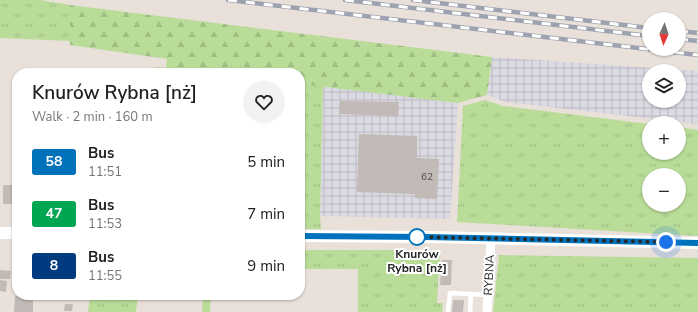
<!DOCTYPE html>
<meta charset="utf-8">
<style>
:root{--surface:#fff;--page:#f2f2f2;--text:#202124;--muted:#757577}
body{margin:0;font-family:"Nunito Sans",sans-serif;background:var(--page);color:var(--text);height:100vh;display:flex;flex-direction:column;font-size:15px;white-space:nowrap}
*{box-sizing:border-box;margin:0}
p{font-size:13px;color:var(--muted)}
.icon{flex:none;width:22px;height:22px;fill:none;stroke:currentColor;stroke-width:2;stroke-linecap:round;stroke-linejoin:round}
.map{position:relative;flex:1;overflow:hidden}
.sheet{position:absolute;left:12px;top:68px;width:293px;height:232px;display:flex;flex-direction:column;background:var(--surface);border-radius:16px;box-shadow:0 1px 3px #0004}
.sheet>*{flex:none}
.badge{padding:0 8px;border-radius:3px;font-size:14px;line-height:26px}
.needle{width:26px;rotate:183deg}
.buttons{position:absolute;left:642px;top:12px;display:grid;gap:8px}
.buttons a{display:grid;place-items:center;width:44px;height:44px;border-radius:50%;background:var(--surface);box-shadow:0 1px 3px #0004;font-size:20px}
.you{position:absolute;width:20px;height:20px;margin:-10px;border:3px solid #fff;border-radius:50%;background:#1a73e8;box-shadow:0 0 0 6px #1a73e833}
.map>.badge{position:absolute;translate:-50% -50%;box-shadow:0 0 0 2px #fff}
.round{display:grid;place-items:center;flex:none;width:42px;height:42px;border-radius:21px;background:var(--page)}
.headline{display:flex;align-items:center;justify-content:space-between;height:68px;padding:0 20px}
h1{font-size:19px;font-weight:600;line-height:30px}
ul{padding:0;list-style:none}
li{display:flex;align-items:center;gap:12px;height:52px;padding:0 20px}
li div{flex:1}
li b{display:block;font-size:15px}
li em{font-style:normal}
li .badge{min-width:44px;font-weight:700;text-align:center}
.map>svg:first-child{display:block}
.industrial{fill:url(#industrial-grid);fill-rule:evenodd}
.grass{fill:url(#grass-tufts);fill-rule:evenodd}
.forest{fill:url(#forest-firs)}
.building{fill:#c1bab6}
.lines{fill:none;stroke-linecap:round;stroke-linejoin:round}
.service{stroke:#fff;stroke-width:4.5}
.minor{stroke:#fff;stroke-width:9}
.secondary{stroke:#fff;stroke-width:12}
.rail-casing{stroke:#9da2b1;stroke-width:4.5}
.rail{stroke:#fff;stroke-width:3;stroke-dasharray:9;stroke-linecap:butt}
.line-casing{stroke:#fff;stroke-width:9}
.line{stroke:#0072bc;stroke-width:6}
.walk{stroke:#272727;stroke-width:4;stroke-dasharray:0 7.2}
.stop-dot{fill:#fff;stroke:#0072bc;stroke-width:2}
.labels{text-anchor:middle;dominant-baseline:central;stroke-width:4;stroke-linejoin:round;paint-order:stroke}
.number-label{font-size:10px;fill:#4e4c4b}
.stop-label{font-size:12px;font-weight:bold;fill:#272727;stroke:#fff}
.street-label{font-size:12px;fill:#272727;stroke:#fff}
</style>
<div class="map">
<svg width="698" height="312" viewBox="0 0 698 312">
<defs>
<pattern id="industrial-grid" width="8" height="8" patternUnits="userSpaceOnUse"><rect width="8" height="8" fill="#dbdae2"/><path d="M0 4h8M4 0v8" fill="none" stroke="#bcbbc2"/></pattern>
<pattern id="grass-tufts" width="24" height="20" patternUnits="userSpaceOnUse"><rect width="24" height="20" fill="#b9dd99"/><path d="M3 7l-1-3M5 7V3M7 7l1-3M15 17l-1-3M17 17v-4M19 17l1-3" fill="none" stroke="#9fbe84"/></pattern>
<pattern id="forest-firs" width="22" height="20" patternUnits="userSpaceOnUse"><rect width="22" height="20" fill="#b9dd99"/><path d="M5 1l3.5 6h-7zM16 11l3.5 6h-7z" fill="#9fbe84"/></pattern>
</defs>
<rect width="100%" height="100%" fill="#e9e0d9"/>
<path class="industrial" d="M 492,57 L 698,71 L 698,124 L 506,102 L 487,95 ZM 649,71 L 679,71 L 679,101 L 649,101 Z
M 323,86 L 458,103 L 450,219 L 320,216 Z"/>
<path class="grass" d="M 0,0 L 40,0 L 70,5 L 70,41 L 0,38 Z
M 156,67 L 210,73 L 178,73 L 166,71 L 165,73 L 156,73 Z
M 300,84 L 323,86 L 320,216 L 321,229 L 300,229 Z
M 485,100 L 503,106 L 649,124 L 649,153 L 679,153 L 679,127 L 698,130 L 698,236 L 457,222 L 463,106 ZM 649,175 L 679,175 L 679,205 L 649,205 Z
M 300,250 L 440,250 L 437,303 L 443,303 L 442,312 L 358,312 L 358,269 L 300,269 Z
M 499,255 L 698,258 L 698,312 L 493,312 Z
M 90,295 L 138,295 L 136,312 L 88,312 Z
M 203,295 L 211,295 L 210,312 L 202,312 Z"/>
<path class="forest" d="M 70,5 L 492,57 L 487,95 L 458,103 L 300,84 L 300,73 L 210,73 L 166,68 L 167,59 L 70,45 Z"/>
<path class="building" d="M 340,101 L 399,102 L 398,116 L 339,114 Z
M 359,134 L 417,136 L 417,158 L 439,159 L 437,199 L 415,198 L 415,194 L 357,192 Z
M 3,185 L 17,185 L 17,204 L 3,204 Z
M 442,260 L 452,260 L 451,285 L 440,285 Z
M 0,270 L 11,271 L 10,279 L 0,279 Z
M 0,280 L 7,281 L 6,292 L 0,291 Z
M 15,296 L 33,296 L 33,312 L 14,312 Z
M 453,300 L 464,300 L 463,312 L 452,312 Z
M 65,304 L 73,304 L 72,311 L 64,311 Z"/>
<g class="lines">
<path class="service" d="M 448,312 L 450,293 L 488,295
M 470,312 L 471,294"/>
<path class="minor" d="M 487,312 L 491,239"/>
<path class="secondary" d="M 0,233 L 17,233
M 300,236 L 426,237 L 698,243"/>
<defs>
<path id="rail" d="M 228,0 L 698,55
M 345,0 L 649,36
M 413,0 L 649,28
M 679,31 L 698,33
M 679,39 L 698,41"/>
</defs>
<use href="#rail" class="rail-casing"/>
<use href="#rail" class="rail"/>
</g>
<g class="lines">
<defs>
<path id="line" d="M 300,236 L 426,237 L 698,243"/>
</defs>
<use href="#line" class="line-casing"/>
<use href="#line" class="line"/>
<path class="walk" d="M 417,237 L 666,242"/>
</g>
<circle class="stop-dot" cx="417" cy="237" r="8"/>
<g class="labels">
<g class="number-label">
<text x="427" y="177">62</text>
</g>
<g class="stop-label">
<text x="417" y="254">Knurów<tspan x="417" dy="14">Rybna [nż]</tspan></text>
</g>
<g class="street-label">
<text transform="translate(489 275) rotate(-87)">RYBNA</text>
</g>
</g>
</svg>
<div class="buttons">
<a><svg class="needle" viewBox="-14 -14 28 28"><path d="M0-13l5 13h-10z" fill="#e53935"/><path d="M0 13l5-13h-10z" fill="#757577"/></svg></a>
<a><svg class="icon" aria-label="layers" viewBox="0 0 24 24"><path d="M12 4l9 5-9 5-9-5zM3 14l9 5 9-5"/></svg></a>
<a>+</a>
<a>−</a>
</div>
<div class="you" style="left:666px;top:242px"></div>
<section class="sheet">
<div class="headline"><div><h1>Knurów Rybna [nż]</h1><p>Walk · 2 min · 160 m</p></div><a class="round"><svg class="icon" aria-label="heart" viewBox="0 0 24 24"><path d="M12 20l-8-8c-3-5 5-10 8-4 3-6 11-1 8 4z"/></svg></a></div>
<ul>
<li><span class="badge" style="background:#0072bc;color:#fff">58</span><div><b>Bus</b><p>11:51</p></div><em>5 min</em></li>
<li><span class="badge" style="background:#00a651;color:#fff">47</span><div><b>Bus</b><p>11:53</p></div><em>7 min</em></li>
<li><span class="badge" style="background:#003b80;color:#fff">8</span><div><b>Bus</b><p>11:55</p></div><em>9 min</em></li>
</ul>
</section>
</div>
